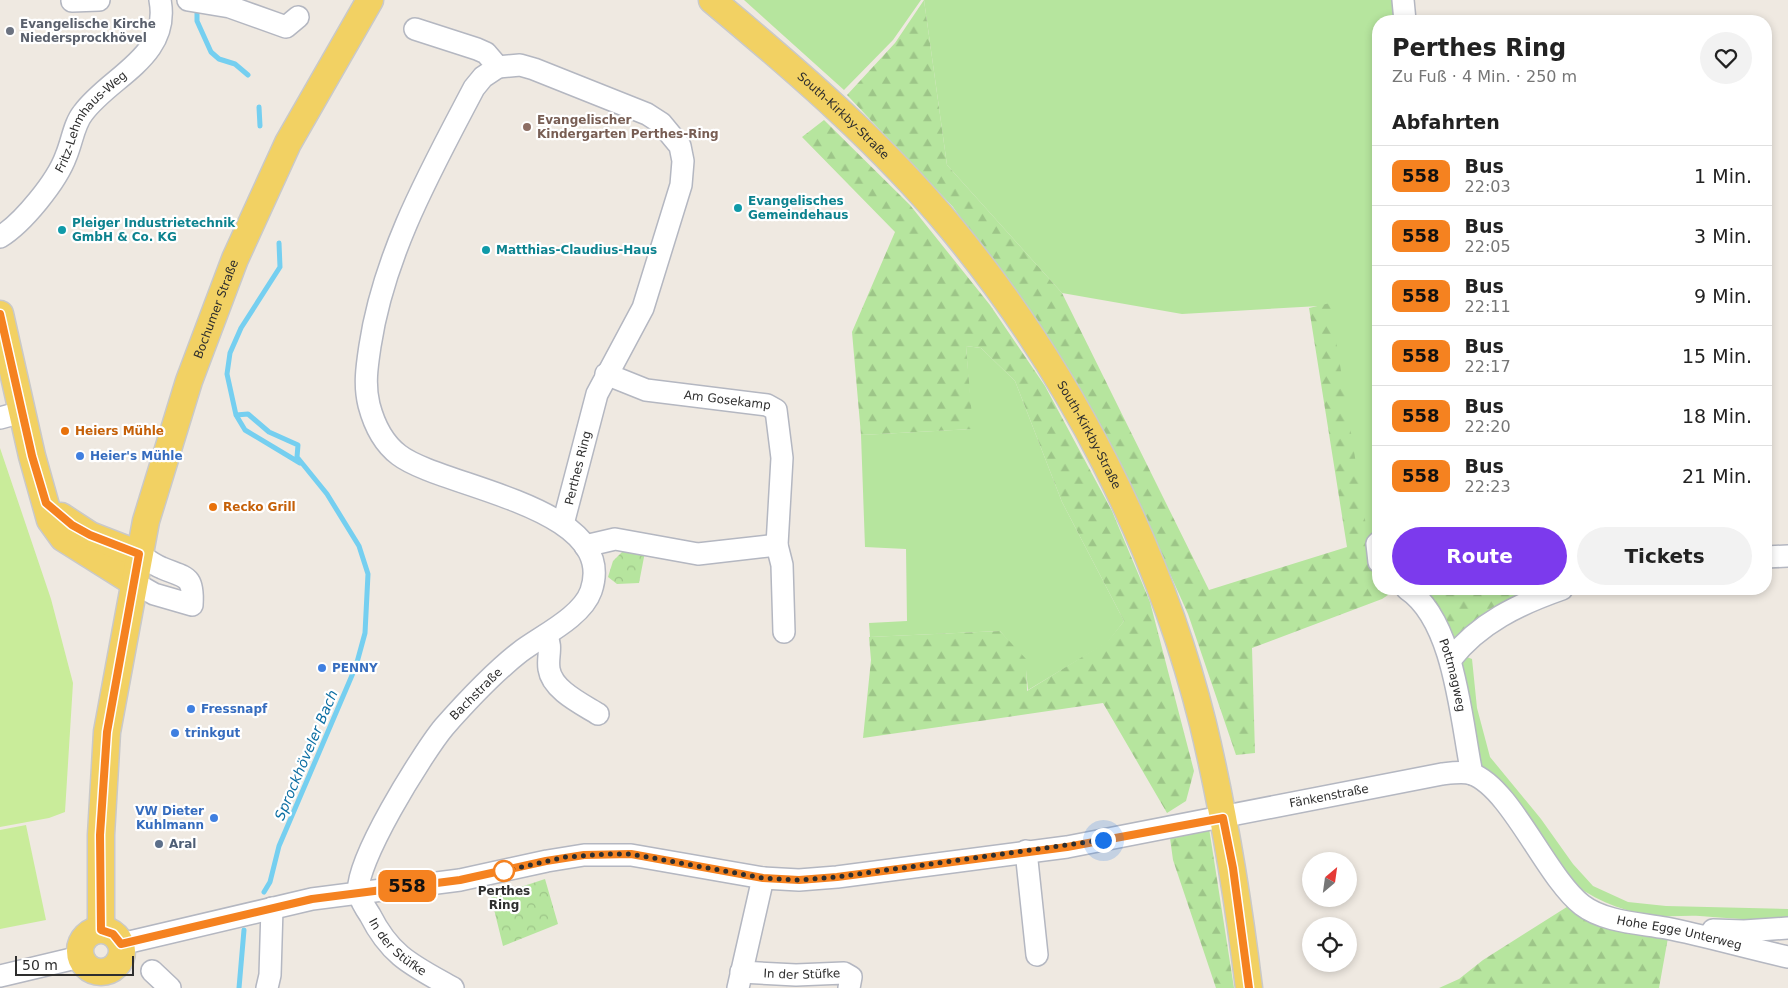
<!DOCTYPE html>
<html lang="de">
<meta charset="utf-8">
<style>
:root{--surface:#fff;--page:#f2f2f2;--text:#222;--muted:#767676;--line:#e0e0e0;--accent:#7c3aed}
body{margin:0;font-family:"DejaVu Sans",sans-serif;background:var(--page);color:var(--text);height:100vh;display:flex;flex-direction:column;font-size:19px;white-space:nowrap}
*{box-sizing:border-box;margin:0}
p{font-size:16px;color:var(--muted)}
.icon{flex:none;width:28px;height:28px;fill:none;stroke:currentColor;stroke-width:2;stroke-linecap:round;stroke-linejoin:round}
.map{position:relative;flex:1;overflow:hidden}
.panel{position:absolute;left:1372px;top:15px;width:400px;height:580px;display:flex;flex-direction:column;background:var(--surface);border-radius:20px;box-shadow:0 2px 8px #0003}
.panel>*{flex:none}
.badge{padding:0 10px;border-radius:8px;font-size:18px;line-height:32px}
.needle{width:32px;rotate:29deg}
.controls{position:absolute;left:1302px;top:852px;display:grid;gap:10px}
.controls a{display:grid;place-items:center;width:55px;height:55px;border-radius:50%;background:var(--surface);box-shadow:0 2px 8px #0003;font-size:25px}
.scale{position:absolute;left:15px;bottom:12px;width:119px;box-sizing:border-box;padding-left:5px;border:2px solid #2e2e2e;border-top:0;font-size:14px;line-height:18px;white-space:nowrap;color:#2e2e2e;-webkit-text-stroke:4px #fff;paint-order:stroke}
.you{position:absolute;width:25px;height:25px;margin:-12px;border:4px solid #fff;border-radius:50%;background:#1a73e8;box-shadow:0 0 0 8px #1a73e833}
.map>.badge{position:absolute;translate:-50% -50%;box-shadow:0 0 0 2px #fff}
h2{padding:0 20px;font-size:19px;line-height:45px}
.round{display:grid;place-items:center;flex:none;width:52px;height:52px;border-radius:26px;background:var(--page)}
.head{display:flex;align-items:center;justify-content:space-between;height:85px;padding:0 20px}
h1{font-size:24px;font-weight:700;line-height:38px}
.primary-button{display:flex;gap:10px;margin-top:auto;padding:10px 20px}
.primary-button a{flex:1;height:58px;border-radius:30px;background:var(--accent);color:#fff;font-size:20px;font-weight:700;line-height:58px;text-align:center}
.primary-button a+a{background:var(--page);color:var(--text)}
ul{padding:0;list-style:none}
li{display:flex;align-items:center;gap:15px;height:60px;padding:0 20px;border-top:1px solid var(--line)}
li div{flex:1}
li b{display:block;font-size:19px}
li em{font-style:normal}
li .badge{min-width:55px;font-weight:700;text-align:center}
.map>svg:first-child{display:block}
.grass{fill:#b6e59e}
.forest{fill:url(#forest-firs)}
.park{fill:url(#park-crowns)}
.pitch{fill:#c9ec9a}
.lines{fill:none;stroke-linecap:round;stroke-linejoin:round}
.stream{stroke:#75cff0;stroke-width:5}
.minor-casing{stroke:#b4b7c1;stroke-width:24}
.major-casing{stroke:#c9c9c9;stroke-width:29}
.minor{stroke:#fff;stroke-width:21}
.major{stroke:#f2d163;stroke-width:26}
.line-casing{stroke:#fff;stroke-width:11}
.line{stroke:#f58220;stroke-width:8}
.walk{stroke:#2e2e2e;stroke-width:5;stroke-dasharray:0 9}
.worship-dot{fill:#6b7280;stroke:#fff;stroke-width:2}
.education-dot{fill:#8d6e63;stroke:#fff;stroke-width:2}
.culture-dot{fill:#0f9aa8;stroke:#fff;stroke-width:2}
.food-dot{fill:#e8710a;stroke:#fff;stroke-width:2}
.shop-dot{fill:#3f7fe0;stroke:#fff;stroke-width:2}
.service-dot{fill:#5c6f8a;stroke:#fff;stroke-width:2}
.stop-dot{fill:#fff;stroke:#f58220;stroke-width:2.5}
.labels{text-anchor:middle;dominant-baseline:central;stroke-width:4.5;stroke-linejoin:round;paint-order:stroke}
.worship-label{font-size:12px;font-weight:bold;fill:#5b616d;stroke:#fff;text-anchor:start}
.street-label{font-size:12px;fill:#2e2e2e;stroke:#fff}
.education-label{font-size:12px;font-weight:bold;fill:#785e54;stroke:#fff;text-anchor:start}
.culture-label{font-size:12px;font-weight:bold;fill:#0d838f;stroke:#fff;text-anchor:start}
.food-label{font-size:12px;font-weight:bold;fill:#c56008;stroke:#fff;text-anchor:start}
.shop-label{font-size:12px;font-weight:bold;fill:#366cbe;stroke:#fff;text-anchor:start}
.service-label{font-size:12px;font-weight:bold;fill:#4e5e75;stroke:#fff;text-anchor:start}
.stop-label{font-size:12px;font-weight:bold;fill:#2e2e2e;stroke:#fff}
.water-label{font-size:14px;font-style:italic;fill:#0d6fa3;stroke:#fff}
</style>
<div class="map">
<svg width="1788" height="988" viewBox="0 0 1788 988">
<defs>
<pattern id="forest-firs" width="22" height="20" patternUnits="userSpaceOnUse" patternTransform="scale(1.25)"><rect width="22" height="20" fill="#b6e59e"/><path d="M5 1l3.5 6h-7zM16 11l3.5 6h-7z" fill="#9dc588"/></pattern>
<pattern id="park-crowns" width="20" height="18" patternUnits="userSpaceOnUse" patternTransform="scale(1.25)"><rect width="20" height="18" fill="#b6e59e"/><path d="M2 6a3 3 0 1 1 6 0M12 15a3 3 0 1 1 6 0" fill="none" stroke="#9dc588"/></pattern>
</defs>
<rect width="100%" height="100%" fill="#efe9e1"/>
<path class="grass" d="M 744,0 L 921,0 L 893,40 L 844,90 Z
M 924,0 L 1399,0 L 1402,21 L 1379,21 L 1379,517 L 1369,546 L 1319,306 L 1182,314 L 1062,293 L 947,165 Z
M 966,346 L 981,348 L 1015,381 L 1062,502 L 1124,621 L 1108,642 L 1028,690 L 1025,660 L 1000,631 L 870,637 L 869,623 L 907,621 L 906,549 L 865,547 L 861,435 L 972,429 Z
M 1459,654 L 1472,659 L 1477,708 L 1490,757 L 1541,819 L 1573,864 L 1593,886 L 1628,902 L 1666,906 L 1788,909 L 1788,920 C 1758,921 1729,918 1700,916 C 1687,915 1674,917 1661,916 C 1629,914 1601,903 1575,885 L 1477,759 Z"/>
<path class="forest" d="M 924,0 L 947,165 L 1062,293 L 1209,590 L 1347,547 L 1309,308 L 1330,303 L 1369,544 L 1379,517 L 1379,589 L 1397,589 L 1382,599 L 1252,648 L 1255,753 L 1236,755 L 1188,614 L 1123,469 L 1042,333 L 953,207 L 847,95 L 895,43 Z
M 824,120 L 910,205 L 990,305 L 1045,386 L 1112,511 L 1150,602 L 1194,771 L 1186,801 L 1167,813 L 1103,703 L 863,738 L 871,660 L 869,637 L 1000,631 L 1026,659 L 1027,691 L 1108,641 L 1124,621 L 1062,502 L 1015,381 L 981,348 L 966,346 L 973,429 L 861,435 L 852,332 L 895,232 L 802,137 Z
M 1401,589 L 1547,589 L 1444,657 L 1440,640 Z
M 1209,828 L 1234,988 L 1216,988 L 1173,860 L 1170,838 Z
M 1570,905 L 1669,932 L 1659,988 L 1439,988 L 1459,979 L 1483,960 Z"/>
<path class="park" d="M 625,549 L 645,552 L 639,583 L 617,584 L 608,577 L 613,561 Z
M 545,879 L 558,924 L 503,946 L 491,897 Z"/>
<path class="pitch" d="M 0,448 L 51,599 L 73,683 L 65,812 L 49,818 L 0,827 Z
M 26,825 L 46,920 L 0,929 L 0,830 Z"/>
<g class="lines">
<path class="stream" d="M 197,9 L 197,21 L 211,52 L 219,59 L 235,64 L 248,75
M 259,107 L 260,126
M 279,243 L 280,267 L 241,328 L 230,353 L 227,374 L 236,415 L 245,430 L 300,463
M 236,415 L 248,414 L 269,432 L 298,445 L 297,457 L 327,494 L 359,546 L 368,574 L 365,633 L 356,666 L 279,846 L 270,882 L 264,892
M 239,988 L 244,930"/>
<defs>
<g id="minor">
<path d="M 188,0 L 230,7 L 286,27 L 298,17"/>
<path d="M 1403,0 L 1405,21"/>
<path d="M 72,1 L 99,0"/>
<path id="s1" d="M 415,29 L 477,49 L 486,53 L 498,67 L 483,77 L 474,88 C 431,170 384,253 370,346 C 367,366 364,385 369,405 C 374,424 383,443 399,455 C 442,488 620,506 591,591 C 582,617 541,636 520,652 C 493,673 467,701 444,727 C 424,751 351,867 359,894 C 361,901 366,909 370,915 C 391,957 414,966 453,988"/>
<path d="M 498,67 L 520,65 L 534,69 L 647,114 L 661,123 L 680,146 L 683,161 L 681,185 L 643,308 L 597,394 L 563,524"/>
<path id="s2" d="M 0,237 C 23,223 57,181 66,156 C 72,142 74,124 83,113 C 110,76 171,57 160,0"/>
<path id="s3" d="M 606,374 L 646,390 L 767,405 L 776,410 L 782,458 L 777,545 L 782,565 L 784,632"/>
<path d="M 0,418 L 22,412"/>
<path d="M 1379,542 L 1377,544 L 1379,562"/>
<path d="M 585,546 L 615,539 L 698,554 L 777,545"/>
<path d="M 1766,557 L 1788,556"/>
<path d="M 133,582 L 154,594 L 192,605 C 194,575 186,578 162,568 C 154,565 146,559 139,554"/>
<path id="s4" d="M 1407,589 C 1455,621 1461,721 1472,774"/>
<path d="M 546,635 C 553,647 547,656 549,669 C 552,690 582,704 598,714"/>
<path d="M 1451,659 C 1479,623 1519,604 1562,589"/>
<path d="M 1026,851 L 1037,955"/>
<path d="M 1713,930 L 1744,931 L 1788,928"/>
<path id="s5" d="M 121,944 L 312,899 L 460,880 L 547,861 L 584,855 L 631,855 L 763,878 L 799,880 L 837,877 L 1067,847 L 1442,774 C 1451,773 1464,771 1472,774 C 1511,788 1546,877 1582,905 C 1604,922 1639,923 1666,928 C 1707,936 1747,948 1788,957"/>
<path d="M 152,971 L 170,988"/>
<path id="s6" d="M 741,972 L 796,975 L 844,973 L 851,977 L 849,988"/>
<path d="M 0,976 L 80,957"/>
<path d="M 267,988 L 270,975 L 272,908"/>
<path d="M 738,988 L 763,878"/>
</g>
<g id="major">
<path id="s7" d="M 712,0 C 797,71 881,143 952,229 C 1070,372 1158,544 1203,724 C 1224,811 1238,899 1249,988"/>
<path d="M 0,314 L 32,456 L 50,520 L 63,538 L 133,582"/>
<path d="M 61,516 L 90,535 L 139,554"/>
<path id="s8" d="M 101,929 L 101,835 L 107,732 L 146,521 L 189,381 L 235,259 L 288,143 L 370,0"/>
<circle cx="101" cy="951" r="21"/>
</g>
</defs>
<use href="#minor" class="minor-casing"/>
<use href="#major" class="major-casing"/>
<use href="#minor" class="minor"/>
<use href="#major" class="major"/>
</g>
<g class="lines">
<defs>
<path id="line" d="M 0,314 L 32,456 L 46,503 L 72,525 L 90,535 L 139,554 L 107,732 L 100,835 L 101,930 L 113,934 L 121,944 L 312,899 L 460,880 L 546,861 L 584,855 L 631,854 L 763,878 L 799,880 L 837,877 L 1067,847 L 1223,818 L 1233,868 L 1249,988"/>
</defs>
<use href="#line" class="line-casing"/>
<use href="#line" class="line"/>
<path class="walk" d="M 504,871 L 566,857 L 607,854 L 631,854 L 763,878 L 799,880 L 837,877 L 1103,840"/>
</g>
<circle class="worship-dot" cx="10" cy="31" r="5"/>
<circle class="education-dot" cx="527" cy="127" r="5"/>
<g class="culture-dot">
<circle cx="738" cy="208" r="5"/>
<circle cx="62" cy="230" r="5"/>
<circle cx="486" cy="250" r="5"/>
</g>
<g class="food-dot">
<circle cx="65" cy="431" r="5"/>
<circle cx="213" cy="507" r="5"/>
</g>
<g class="shop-dot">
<circle cx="80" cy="456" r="5"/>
<circle cx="322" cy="668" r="5"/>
<circle cx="191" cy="709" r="5"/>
<circle cx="175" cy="733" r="5"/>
<circle cx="214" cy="818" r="5"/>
</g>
<circle class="service-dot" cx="159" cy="844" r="5"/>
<circle class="stop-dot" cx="504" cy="871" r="10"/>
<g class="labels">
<g class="worship-label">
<text x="20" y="24">Evangelische Kirche<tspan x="20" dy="14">Niedersprockhövel</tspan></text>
</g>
<g class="street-label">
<text stroke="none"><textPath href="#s7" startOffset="175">South-Kirkby-Straße</textPath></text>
<text stroke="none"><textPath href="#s2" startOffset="149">Fritz-Lehmhaus-Weg</textPath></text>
<text stroke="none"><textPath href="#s8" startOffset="635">Bochumer Straße</textPath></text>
<text stroke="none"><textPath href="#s3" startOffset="125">Am Gosekamp</textPath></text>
<text stroke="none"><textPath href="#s7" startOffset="580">South-Kirkby-Straße</textPath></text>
<text transform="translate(578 468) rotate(-76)">Perthes Ring</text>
<text stroke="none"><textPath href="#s4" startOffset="100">Pottmagweg</textPath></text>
<text transform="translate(476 694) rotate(-45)">Bachstraße</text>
<text stroke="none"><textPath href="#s5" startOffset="1226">Fänkenstraße</textPath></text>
<text stroke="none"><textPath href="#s5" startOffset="1646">Hohe Egge Unterweg</textPath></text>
<text stroke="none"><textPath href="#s1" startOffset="1239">In der Stüfke</textPath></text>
<text stroke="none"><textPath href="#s6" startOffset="61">In der Stüfke</textPath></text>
</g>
<g class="education-label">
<text x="537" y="120">Evangelischer<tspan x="537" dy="14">Kindergarten Perthes-Ring</tspan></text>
</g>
<g class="culture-label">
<text x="748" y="201">Evangelisches<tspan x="748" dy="14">Gemeindehaus</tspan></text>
<text x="72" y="223">Pleiger Industrietechnik<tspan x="72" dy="14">GmbH &amp; Co. KG</tspan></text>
<text x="496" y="250">Matthias-Claudius-Haus</text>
</g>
<g class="food-label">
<text x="75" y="431">Heiers Mühle</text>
<text x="223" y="507">Recko Grill</text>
</g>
<g class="shop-label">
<text x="90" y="456">Heier's Mühle</text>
<text x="332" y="668">PENNY</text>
<text x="201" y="709">Fressnapf</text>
<text x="185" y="733">trinkgut</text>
<text x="204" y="811" text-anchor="end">VW Dieter<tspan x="204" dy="14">Kuhlmann</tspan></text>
</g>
<g class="service-label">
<text x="169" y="844">Aral</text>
</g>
<g class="stop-label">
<text x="504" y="891">Perthes<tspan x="504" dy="14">Ring</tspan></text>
</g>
<g class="water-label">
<text transform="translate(306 755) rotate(-67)">Sprockhöveler Bach</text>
</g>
</g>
</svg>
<div class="controls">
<a><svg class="needle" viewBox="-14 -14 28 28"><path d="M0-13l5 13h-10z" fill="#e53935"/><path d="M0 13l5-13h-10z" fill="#767676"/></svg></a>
<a><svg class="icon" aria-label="locate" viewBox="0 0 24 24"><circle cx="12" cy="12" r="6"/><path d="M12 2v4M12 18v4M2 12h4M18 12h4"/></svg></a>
</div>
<div class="scale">50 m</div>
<div class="you" style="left:1103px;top:840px"></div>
<b class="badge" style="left:407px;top:886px;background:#f58220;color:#111">558</b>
<section class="panel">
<div class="head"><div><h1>Perthes Ring</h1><p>Zu Fuß · 4 Min. · 250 m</p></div><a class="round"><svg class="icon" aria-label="heart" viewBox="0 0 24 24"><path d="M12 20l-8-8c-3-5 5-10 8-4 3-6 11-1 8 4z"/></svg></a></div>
<h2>Abfahrten</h2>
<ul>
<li><span class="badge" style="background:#f58220;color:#111">558</span><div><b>Bus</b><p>22:03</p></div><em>1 Min.</em></li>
<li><span class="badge" style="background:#f58220;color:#111">558</span><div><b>Bus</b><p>22:05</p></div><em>3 Min.</em></li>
<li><span class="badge" style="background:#f58220;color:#111">558</span><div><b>Bus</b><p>22:11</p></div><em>9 Min.</em></li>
<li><span class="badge" style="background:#f58220;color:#111">558</span><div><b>Bus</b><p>22:17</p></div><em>15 Min.</em></li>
<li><span class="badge" style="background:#f58220;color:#111">558</span><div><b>Bus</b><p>22:20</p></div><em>18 Min.</em></li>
<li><span class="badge" style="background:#f58220;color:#111">558</span><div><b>Bus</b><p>22:23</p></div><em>21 Min.</em></li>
</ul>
<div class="primary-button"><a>Route</a><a>Tickets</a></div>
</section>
</div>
